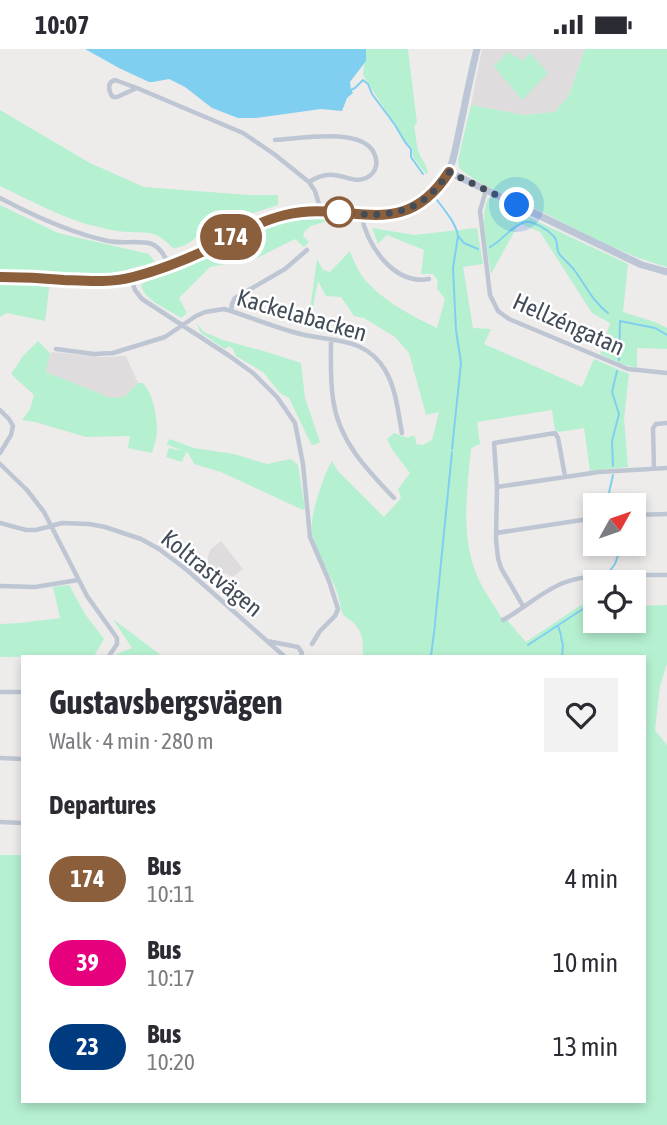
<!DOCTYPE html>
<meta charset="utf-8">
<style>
:root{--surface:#fff;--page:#f2f2f3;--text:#2b2b33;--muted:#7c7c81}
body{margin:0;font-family:"Asap Condensed",sans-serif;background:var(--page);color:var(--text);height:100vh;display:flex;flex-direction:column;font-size:26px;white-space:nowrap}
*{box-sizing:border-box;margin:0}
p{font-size:23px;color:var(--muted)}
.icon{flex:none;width:38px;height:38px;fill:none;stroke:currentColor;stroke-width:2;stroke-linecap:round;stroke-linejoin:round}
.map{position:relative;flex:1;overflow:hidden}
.details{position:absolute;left:21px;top:606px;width:625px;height:448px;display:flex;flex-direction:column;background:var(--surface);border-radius:0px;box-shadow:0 4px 10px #0003}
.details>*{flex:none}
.badge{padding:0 14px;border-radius:23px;font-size:24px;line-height:46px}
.needle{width:46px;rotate:50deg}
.controls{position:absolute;left:583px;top:444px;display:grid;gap:14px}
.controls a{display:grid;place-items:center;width:63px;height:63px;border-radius:0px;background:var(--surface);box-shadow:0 4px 10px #0003;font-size:35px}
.you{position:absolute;width:35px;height:35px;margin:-18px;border:5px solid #fff;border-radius:50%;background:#1a73e8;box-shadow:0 0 0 10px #1a73e833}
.map>.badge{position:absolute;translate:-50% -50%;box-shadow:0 0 0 4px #fff}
h2{padding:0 28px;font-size:26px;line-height:63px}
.round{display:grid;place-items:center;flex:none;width:74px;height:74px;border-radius:0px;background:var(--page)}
.summary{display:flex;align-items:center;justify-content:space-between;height:119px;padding:0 28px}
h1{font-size:33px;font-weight:700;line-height:52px}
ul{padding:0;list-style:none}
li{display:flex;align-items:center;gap:21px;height:84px;padding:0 28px}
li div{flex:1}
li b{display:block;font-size:26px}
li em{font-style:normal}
li .badge{min-width:77px;font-weight:700;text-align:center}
.status{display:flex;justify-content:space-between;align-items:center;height:49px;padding:0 35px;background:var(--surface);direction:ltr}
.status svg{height:19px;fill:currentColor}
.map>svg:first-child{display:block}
.education{fill:#dfdcdd}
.green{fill:#b5f0d1}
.water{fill:#80cff0}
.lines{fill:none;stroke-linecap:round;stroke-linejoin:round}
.stream{stroke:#80cff0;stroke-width:2}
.street{stroke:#bdc6d2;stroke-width:4.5}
.secondary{stroke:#bcc6d6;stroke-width:7}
.line-casing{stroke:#fff;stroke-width:16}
.line{stroke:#8b5e3c;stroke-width:10}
.walk{stroke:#434d59;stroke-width:7;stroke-dasharray:0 12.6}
.stop-dot{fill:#fff;stroke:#8b5e3c;stroke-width:3.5}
.labels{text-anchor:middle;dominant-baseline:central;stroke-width:5;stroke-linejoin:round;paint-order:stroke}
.street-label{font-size:24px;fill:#434d59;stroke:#fff}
</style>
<div class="status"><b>10:07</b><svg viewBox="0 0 49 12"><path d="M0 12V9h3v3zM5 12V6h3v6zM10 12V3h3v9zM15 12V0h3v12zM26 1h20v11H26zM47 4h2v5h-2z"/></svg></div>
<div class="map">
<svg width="667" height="1076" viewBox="0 0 667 1076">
<rect width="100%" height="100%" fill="#eeebeb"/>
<path class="education" d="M 482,0 L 585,0 L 569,46 L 555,63 L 523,66 L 471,56 Z
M 52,303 L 103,308 L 126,307 L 138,334 L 124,348 L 111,349 L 46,323 L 49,306 Z
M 221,492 L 243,520 L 233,528 L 225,524 L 219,528 L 216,527 L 208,518 L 208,507 L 211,500 Z"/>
<path class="green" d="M 366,0 L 408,0 L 417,74 L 414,77 C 416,86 416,94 418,101 C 420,110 427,115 428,123 L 426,125 L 413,108 L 412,98 L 405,92 L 363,26 Z
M 585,0 L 667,0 L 667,218 C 619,205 575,179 530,157 C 507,146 479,136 459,119 L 458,111 L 471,56 L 523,66 L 555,63 L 569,46 Z
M 508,3 L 523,12 L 530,4 L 548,24 L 522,51 L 494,17 Z
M 0,61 L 90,114 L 144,138 L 249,146 L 278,146 L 278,156 L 250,165 L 229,175 L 209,175 C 198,186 190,198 173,199 C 156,182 152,184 129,183 C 116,183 99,178 86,175 C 56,166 28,150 0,137 Z
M 494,148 L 530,169 L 628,215 L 623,263 L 655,273 L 667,279 L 667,300 L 637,299 L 637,319 L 622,315 L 600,305 L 610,274 L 592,264 L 540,183 L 519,174 L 491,225 C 488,205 479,168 488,150 Z
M 0,156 L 58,184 L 149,205 L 155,213 L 118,223 L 91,226 L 29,221 L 0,222 Z
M 298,169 L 323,169 L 325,171 L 324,173 L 311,177 L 304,183 L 303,187 L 309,193 L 304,198 L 295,190 L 257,209 L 210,218 L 179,249 L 187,264 L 181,269 C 168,260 145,252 141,236 L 146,232 L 178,222 L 194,215 L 199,210 L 233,193 L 239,196 L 252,190 L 251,184 C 263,178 278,170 291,172 Z
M 372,179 L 414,186 L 477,179 L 483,215 L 463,218 L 473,279 L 491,280 L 484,295 L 582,338 L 594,310 L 629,325 L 624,370 L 628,418 L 590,422 L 584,379 L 559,383 L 555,381 L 552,361 L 477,373 L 480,395 L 471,399 C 467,443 459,494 481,535 C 487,547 495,557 501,568 L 507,571 L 526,593 L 578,558 L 589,552 L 595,553 L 595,572 L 634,572 L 634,557 L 667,556 L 667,615 L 660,637 L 655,681 L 667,696 L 667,1076 L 0,1076 L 0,806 L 23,806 L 23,1052 L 644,1052 L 644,607 L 363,607 C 363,586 362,578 343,566 C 340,558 339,548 336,540 C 329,522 315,504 312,485 C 309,468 323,427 332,412 L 338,422 L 384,468 L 401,449 L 398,440 L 410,424 L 391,399 L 387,390 L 394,384 L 408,389 L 411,387 L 415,387 L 416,395 L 423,396 L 432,391 L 439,363 L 426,366 L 409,304 L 395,288 L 364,269 L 354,267 L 341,248 L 326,247 L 318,232 L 313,258 L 310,260 L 317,210 L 323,221 L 330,223 L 350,202 C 353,210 357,220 362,227 C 381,251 410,266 437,279 L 445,250 L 437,240 L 438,232 L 433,225 L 421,225 L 424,201 L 387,186 L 378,195 Z
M 50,232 L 45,272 L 7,264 L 0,268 L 0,233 L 34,234 Z
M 196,274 L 204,283 L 223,291 L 267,303 L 301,314 L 305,349 L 320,393 L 314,396 L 311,395 L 289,349 L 280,344 L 263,323 L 236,307 L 233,300 L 229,297 L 225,300 L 201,284 Z
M 38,292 L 50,304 L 46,323 L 111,349 L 124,348 L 138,334 L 143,334 C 153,345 157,366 157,382 C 157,388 154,397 152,404 L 128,399 L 130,387 L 86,388 L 35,373 L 22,371 L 30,360 L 34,346 L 11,325 L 23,307 Z
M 170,390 L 194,399 L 234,405 L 267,415 L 291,410 L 298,416 L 305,459 L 303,461 L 221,423 L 194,415 L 189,405 L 186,403 L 182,413 L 166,408 L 169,399 L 183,402 L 166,395 Z
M 69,536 L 85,565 L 104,590 L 94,607 L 0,608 L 0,575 L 20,574 L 60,569 L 53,538 Z
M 113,570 L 162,607 L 115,607 L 117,605 L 132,599 Z"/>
<path class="water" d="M 85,0 L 366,0 L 366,12 L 350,33 L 351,41 L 353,44 L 347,49 L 342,62 L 321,60 L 256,69 L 238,69 L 212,59 L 185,38 L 169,30 L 153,33 L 149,33 L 119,19 Z"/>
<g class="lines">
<path class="stream" d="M 351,41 L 355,39 L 363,31 L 368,35 L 372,45 L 395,76 L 405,93 L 411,100 L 411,108 L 423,125
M 437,151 C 445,162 456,174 458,187 L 464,194 L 478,200
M 490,198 C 502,192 511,177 525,173 C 532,171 553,183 556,191 C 558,196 556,201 560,206 C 565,212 571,216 575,222 C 586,237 593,253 608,264
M 619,311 L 620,272 L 655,279 L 667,286
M 452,400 L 461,314 L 456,281 L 453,219 L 458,187
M 613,417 L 612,392 L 619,365 L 612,343 L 617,322
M 606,457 L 613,426
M 609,523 L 615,515 L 622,495
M 608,534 L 609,532
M 435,574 L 452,403
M 558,577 L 561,586
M 561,588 L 563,596 L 562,607
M 528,596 L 595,552
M 431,607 L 435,576"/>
<path class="street" d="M 137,39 L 115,31 C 107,33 108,42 113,48 L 117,48 L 137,39 L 243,84 L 274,105 L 309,133 L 315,142 L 321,162
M 275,91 C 299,90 358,78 373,102 C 376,107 377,112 376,117 C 375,122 371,127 366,129 C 348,137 337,115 309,133
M 486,141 L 480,162 L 490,246 L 498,262 L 509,270 L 628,320 L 667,324
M 0,149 C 34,167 70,184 108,192 C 122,195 140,191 152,195 C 161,199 165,208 169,216
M 361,166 C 368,197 393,236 429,230
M 131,229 L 135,241 L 142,250 L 228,306 L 253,324 L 277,348 L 295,374 L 303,415 L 310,488 L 329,532 L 338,560 L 335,567 L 320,582 L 312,595
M 231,262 L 232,255 L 235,249 L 285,220 L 307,201
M 331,291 C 331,310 330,330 333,350 C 338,391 367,421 394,449
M 56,300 L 94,305 L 113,304 L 165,288 L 196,267 L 205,263 L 224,260 L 231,262 C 252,269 272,277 293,283 C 327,294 364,285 385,321 C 396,339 398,363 402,384
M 0,361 L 9,370 L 13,377 L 11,386 L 0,404
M 0,415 L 27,441 L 44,463 L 87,547 L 117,589 L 117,595 L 109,607
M 654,419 L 653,379 L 656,375 L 667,374
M 497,438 L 599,423 L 667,419
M 634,466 L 667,465
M 0,474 L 26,481 L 36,481 L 62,474 L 89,475 L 105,478 L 141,490 L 159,500 L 187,521 L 284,607
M 496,484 L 595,469
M 0,537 L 35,538 L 78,531
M 523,557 L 501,519 L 498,509 L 496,491 L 497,438 L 494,394 L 555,384 L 558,389 L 565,427
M 503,571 C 523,560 541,543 563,534 C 594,522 635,527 667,526
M 267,592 L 298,598 L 302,604 L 301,607
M 0,643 L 23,643
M 0,709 L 23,710
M 0,773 L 23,774"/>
<path class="secondary" d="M 449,123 L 627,209 L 642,216 L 667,223
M 0,228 L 101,232 C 141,230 180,214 216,196 C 234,187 250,176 269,170 C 304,158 338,165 374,167 C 403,168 435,151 448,124 C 454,112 456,96 459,83 C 465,55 470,28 477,0"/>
</g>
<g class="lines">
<defs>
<path id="line" d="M 0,228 C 21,228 43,229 64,231 C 87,232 110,234 133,228 C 161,221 190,209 217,196 C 239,184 260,172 285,166 C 350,150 402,196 449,123"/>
</defs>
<use href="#line" class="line-casing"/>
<use href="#line" class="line"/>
<path class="walk" d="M 339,163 C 387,169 420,167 449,123 L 517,156"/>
</g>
<circle class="stop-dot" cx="339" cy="163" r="14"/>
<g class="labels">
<g class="street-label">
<text transform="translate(302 266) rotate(16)">Kackelabacken</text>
<text transform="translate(569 275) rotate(24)">Hellzéngatan</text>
<text transform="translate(212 524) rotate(39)">Koltrastvägen</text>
</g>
</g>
</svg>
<div class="controls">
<a><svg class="needle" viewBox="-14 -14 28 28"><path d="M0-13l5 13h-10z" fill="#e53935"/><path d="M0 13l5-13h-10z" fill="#7c7c81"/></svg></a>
<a><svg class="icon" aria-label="locate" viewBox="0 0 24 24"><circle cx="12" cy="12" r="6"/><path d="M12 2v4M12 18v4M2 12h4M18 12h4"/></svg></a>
</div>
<div class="you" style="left:517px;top:156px"></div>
<b class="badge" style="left:231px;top:188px;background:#8b5e3c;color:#fff">174</b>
<section class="details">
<div class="summary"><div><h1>Gustavsbergsvägen</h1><p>Walk · 4 min · 280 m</p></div><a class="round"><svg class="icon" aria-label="heart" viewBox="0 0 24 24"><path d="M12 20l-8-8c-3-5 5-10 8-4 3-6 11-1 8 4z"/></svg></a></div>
<h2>Departures</h2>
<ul>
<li><span class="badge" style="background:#8b5e3c;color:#fff">174</span><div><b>Bus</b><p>10:11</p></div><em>4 min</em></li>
<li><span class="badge" style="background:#e6007e;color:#fff">39</span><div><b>Bus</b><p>10:17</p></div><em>10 min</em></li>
<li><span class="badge" style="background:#003b80;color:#fff">23</span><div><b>Bus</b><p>10:20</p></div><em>13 min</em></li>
</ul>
</section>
</div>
